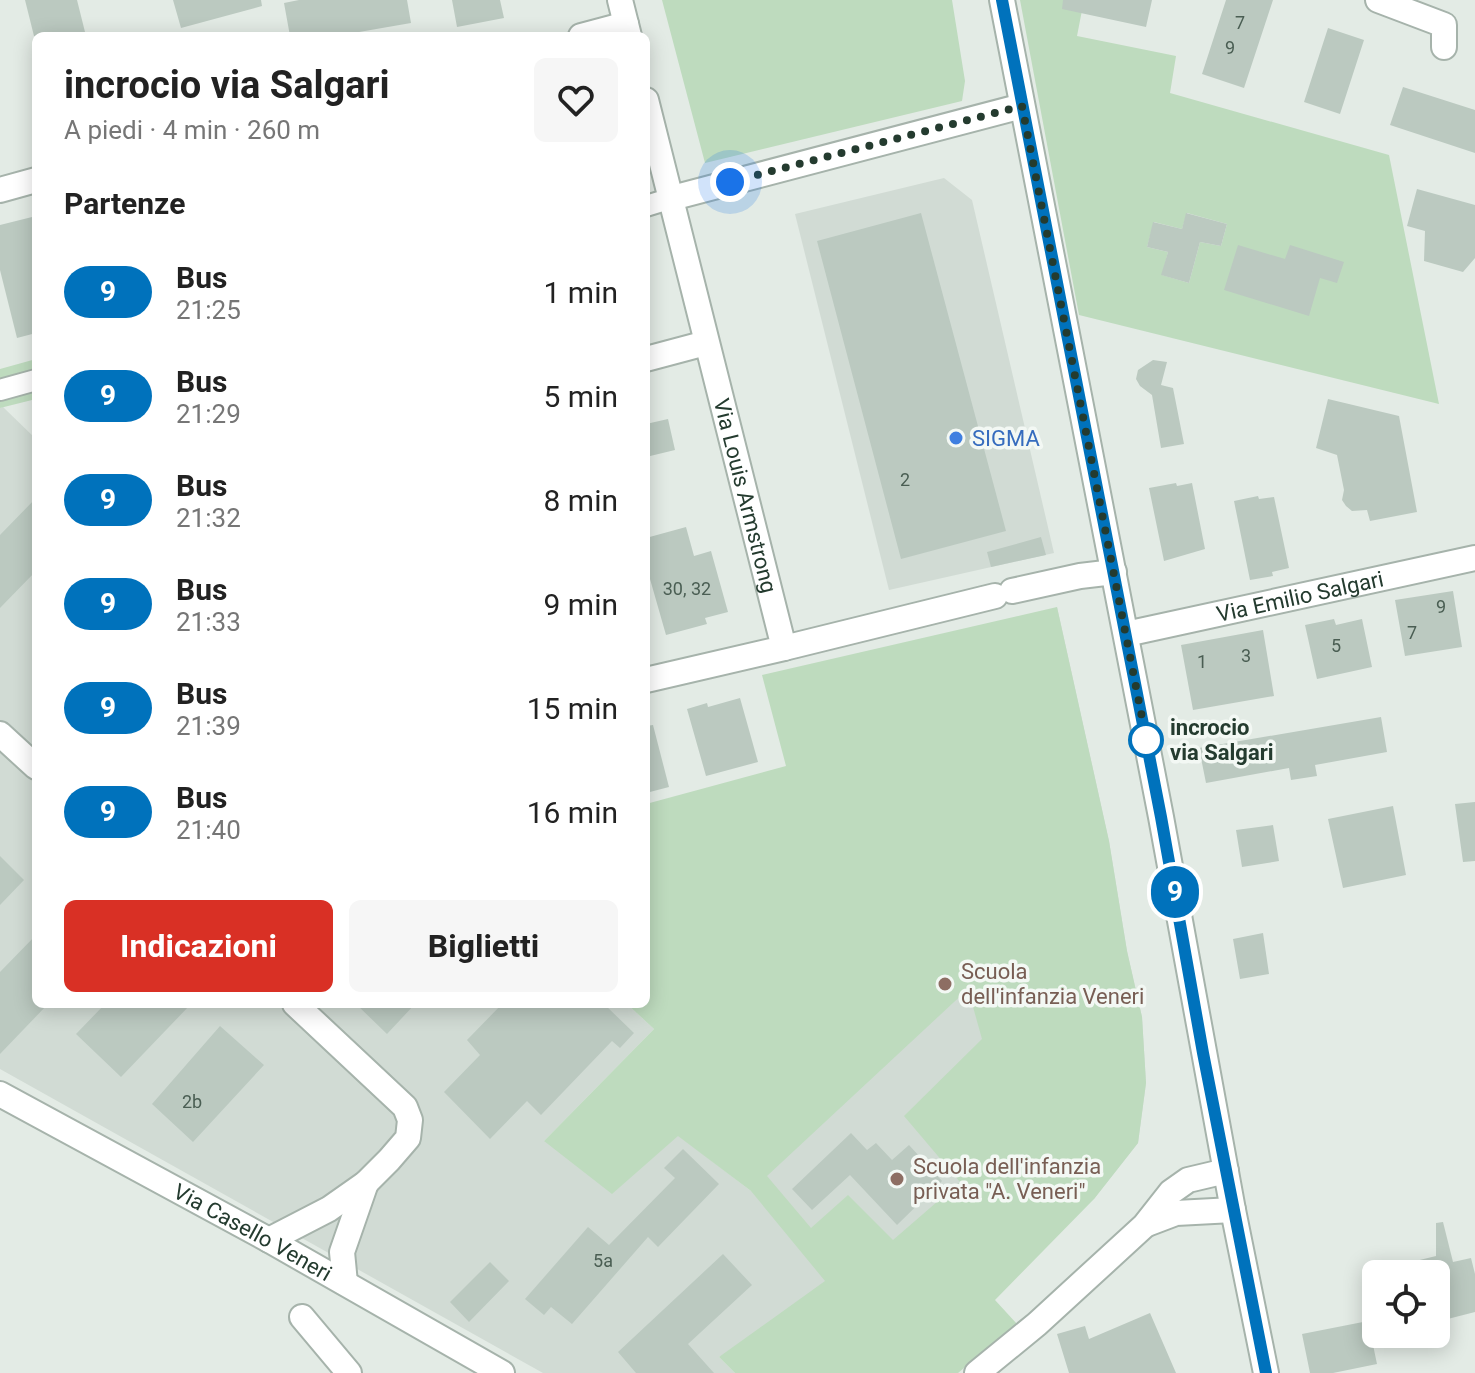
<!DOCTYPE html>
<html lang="it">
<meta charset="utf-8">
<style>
:root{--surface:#fff;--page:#f6f6f6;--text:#222;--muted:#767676;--accent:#d93025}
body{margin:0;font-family:Roboto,sans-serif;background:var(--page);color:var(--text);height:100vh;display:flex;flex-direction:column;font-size:30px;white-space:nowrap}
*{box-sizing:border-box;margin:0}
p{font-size:26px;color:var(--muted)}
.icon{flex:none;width:44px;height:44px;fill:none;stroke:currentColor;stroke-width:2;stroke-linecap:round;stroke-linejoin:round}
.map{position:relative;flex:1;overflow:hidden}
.side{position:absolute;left:32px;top:32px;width:618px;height:976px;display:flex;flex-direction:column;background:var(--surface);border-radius:12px;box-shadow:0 4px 20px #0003}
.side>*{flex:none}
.badge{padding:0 16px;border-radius:26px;font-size:28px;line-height:52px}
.controls{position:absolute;left:1362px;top:1260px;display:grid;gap:16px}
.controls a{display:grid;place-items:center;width:88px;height:88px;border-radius:12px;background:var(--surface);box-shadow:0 4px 20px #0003;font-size:40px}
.you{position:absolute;width:40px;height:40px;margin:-20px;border:6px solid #fff;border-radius:50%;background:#1a73e8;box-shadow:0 0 0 12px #1a73e833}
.map>.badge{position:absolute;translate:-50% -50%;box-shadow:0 0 0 4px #fff}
h2{padding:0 32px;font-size:30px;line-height:72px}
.round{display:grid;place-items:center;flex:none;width:84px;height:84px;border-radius:12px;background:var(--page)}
.overview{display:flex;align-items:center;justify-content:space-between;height:136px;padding:0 32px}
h1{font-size:38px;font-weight:700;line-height:60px}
.cta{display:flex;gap:16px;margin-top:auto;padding:16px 32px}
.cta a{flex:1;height:92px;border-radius:12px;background:var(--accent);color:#fff;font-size:32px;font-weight:700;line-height:92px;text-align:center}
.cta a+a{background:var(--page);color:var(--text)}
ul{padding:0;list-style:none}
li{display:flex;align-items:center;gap:24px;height:104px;padding:0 32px}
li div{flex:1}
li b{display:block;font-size:30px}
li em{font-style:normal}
li .badge{min-width:88px;font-weight:700;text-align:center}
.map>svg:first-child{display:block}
.built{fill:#d1dbd4}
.green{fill:#bedbbe;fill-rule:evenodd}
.building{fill:#bbc9c0}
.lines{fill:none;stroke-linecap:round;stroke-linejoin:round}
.pedestrian-casing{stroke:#a6b3ab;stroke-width:24}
.minor-casing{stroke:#a6b3ab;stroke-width:28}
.tertiary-casing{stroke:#a6b3ab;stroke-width:28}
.pedestrian{stroke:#fff;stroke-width:20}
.minor{stroke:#fff;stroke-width:24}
.tertiary{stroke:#fff;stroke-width:24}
.line-casing{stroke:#fff;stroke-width:18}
.line{stroke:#0072bc;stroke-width:12}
.walk{stroke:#243b2f;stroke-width:8;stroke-dasharray:0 14.4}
.shop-dot{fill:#3f7fe0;stroke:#f3f8f4;stroke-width:3}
.stop-dot{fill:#fff;stroke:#0072bc;stroke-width:4}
.education-dot{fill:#8d6e63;stroke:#f3f8f4;stroke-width:3}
.labels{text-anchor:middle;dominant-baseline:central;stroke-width:7;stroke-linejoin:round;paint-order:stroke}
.number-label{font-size:18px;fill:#4a5e53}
.shop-label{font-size:22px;fill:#366cbe;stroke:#f3f8f4;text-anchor:start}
.street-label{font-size:22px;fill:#243b2f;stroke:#f3f8f4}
.stop-label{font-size:22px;font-weight:bold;fill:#243b2f;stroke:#f3f8f4;text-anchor:start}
.education-label{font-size:22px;fill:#785e54;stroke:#f3f8f4;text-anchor:start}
</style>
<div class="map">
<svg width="1475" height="1373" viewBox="0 0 1475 1373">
<rect width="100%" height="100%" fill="#e3ebe5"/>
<path class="built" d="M 944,178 L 972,200 L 1054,553 L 889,590 L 795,214 Z
M 3,407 L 36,439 L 36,1004 L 627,1004 L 654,1029 L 544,1141 L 678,1135 L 751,1191 L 699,1054 L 1057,607 L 1109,841 L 1127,951 L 1142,1017 L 1146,1083 L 1138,1143 L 1094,1199 L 719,1357 L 735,1373 L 543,1373 L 0,1069 L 0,408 Z"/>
<path class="green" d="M 662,0 L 952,0 L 965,81 L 962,101 L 705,163 Z
M 1020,0 L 1084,0 L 1077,36 L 1176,56 L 1170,93 L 1389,155 L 1439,404 L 1079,315 ZM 1187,213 L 1227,224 L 1221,246 L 1200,242 L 1189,283 L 1162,275 L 1168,252 L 1147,247 L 1154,222 L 1182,229 Z
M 36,359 L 36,399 L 0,408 L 0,369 Z
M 1057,607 L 1109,841 L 1127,951 L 1142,1017 L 1146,1083 L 1138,1143 L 1094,1199 L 995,1300 L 1017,1324 L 958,1373 L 735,1373 L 719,1357 L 825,1281 L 751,1191 L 678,1136 L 612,1194 L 544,1141 L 654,1029 L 627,1004 L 646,1004 L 646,804 L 786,766 L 762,675 ZM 968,989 L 982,1039 L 904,1116 L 960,1182 L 893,1240 L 848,1195 L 811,1228 L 767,1176 Z"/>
<path class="building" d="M 25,0 L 77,0 L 86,36 L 34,36 Z
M 173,0 L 261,0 L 262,6 L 181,28 Z
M 299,0 L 407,0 L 411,23 L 336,36 L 290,36 L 284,3 Z
M 452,0 L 500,0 L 504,18 L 457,27 Z
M 1063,0 L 1152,0 L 1146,27 L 1062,9 Z
M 1226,0 L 1273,0 L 1244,88 L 1202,74 Z
M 1328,28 L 1364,40 L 1340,114 L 1304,102 Z
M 1403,87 L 1475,110 L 1475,153 L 1390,125 Z
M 1417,189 L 1475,205 L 1475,258 L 1463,272 L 1424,261 L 1425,231 L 1407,226 Z
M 921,213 L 1006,531 L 901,559 L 817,241 Z
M 1186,213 L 1227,224 L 1221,246 L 1200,242 L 1189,283 L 1161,275 L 1168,252 L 1147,247 L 1153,222 L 1182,229 Z
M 36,216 L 36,333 L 17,338 L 0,270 L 0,225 Z
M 1238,245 L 1285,259 L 1290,245 L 1344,262 L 1337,283 L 1320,278 L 1309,316 L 1224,290 Z
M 1153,360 L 1167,362 L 1161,385 L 1173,388 L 1184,444 L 1161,448 L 1152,395 L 1140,386 L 1136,379 L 1138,370 Z
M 1328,399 L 1399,416 L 1417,512 L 1370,521 L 1367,510 L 1352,511 L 1346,506 L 1342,500 L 1344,490 L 1337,455 L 1316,448 Z
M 668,419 L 675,450 L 646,457 L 646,424 Z
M 1176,483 L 1177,486 L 1192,483 L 1205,549 L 1164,561 L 1149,488 Z
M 1258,496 L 1259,499 L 1274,497 L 1289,568 L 1272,572 L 1273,576 L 1250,580 L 1234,501 Z
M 36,498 L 36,571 L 0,608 L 0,535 Z
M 686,527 L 694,556 L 711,551 L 728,612 L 705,618 L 707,624 L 666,635 L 646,565 L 646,538 Z
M 1041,537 L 1046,555 L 991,567 L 987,552 Z
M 1453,591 L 1462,647 L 1405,656 L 1395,600 Z
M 1334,619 L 1336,625 L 1362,619 L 1372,667 L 1317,679 L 1305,625 Z
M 1263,630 L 1274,696 L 1193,710 L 1181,645 Z
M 740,698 L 758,762 L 706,776 L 687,709 L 707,703 L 708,707 Z
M 1381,717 L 1387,752 L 1315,765 L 1317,776 L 1291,780 L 1289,768 L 1206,783 L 1199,748 Z
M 653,725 L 669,787 L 646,793 L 646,726 Z
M 1475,802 L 1475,861 L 1463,862 L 1455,804 Z
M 1393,806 L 1406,875 L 1343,888 L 1328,819 Z
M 1273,825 L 1279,861 L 1242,867 L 1236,830 Z
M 0,856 L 24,880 L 0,905 Z
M 1263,933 L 1269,974 L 1240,979 L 1233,939 Z
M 36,935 L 36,1004 L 48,1004 L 0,1054 L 0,972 Z
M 105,1004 L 191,1004 L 121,1077 L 76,1034 Z
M 356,1004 L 415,1004 L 387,1034 Z
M 502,1004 L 604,1004 L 634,1033 L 620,1048 L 612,1041 L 541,1115 L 527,1101 L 490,1139 L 444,1092 L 480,1055 L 467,1040 Z
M 220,1026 L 264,1065 L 193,1142 L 152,1104 Z
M 851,1133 L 867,1150 L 876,1143 L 892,1160 L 909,1145 L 942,1181 L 897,1225 L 850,1175 L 812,1210 L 792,1189 Z
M 683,1149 L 719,1184 L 658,1247 L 648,1237 L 572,1324 L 551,1307 L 544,1315 L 525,1299 L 588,1227 L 609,1245 L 675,1178 L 664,1168 Z
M 1443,1222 L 1453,1262 L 1471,1258 L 1475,1274 L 1475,1312 L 1436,1322 L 1436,1274 L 1392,1274 L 1391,1267 L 1436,1256 L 1436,1223 Z
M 723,1254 L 752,1285 L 688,1344 L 714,1373 L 636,1373 L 618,1352 Z
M 490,1262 L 509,1281 L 469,1322 L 450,1302 Z
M 1150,1313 L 1176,1373 L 1069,1373 L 1057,1334 L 1085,1326 L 1089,1339 Z
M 1368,1321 L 1377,1364 L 1333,1373 L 1310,1373 L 1302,1334 Z"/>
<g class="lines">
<defs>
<path id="pedestrian" d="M 646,206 L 672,198
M 0,390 L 36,380"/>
<g id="minor">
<path d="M 620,0 L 629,36"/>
<path d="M 1378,0 L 1444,25 L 1444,47"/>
<path d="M 581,36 L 626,24"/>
<path id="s1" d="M 646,100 L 784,648 L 646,680"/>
<path d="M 0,190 L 36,180"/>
<path d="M 672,198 L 1022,106"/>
<path d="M 646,359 L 706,343"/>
<path d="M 1012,591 L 1080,576 L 1114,572"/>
<path id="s2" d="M 1126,634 L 1475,558"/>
<path d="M 784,648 L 995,596"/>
<path d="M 0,734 L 36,767"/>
<path d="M 269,1240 L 329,1209 L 366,1183 L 389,1160 L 408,1138 L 410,1120 L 405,1107 L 295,1004"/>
<path d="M 345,1283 L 342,1252 L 366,1183"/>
<path d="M 302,1317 L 349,1373"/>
</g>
<g id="tertiary">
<path d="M 1002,0 L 1161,817 L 1233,1210 L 1266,1373"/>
<path id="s3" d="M 0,1094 L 269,1240 L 502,1373"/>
<path d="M 1147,1224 L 1176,1213 L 1233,1210"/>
<path d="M 977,1373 L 1037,1324 L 1145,1225 L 1171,1192 L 1188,1180 L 1226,1171"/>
</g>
</defs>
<use href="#pedestrian" class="pedestrian-casing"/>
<use href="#minor" class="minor-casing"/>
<use href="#tertiary" class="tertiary-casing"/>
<use href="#pedestrian" class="pedestrian"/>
<use href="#minor" class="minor"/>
<use href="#tertiary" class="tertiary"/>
</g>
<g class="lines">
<defs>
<path id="line" d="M 1002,0 L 1161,817 L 1203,1053 L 1266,1373"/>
</defs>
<use href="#line" class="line-casing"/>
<use href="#line" class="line"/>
<path class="walk" d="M 730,182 L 1022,106 L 1148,748 L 1146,740"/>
</g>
<circle class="shop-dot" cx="956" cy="438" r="8"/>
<circle class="stop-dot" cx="1146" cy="740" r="16"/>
<g class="education-dot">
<circle cx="945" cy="984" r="8"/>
<circle cx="897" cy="1179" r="8"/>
</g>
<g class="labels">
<g class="number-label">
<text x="1240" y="22">7</text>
<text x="1230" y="47">9</text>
<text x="905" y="479">2</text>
<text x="687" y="588">30, 32</text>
<text x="1441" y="606">9</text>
<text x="1412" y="632">7</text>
<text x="1336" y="645">5</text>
<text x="1246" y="655">3</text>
<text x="1202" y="661">1</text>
<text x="192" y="1101">2b</text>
<text x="603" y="1260">5a</text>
</g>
<g class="shop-label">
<text x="972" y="438">SIGMA</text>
</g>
<g class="street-label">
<text stroke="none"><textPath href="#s1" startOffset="408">Via Louis Armstrong</textPath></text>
<text stroke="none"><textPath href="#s2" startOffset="178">Via Emilio Salgari</textPath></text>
<text stroke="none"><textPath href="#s3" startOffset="288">Via Casello Veneri</textPath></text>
</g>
<g class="stop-label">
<text x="1170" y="727">incrocio<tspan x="1170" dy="25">via Salgari</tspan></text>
</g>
<g class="education-label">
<text x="961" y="971">Scuola<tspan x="961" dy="25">dell'infanzia Veneri</tspan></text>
<text x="913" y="1166">Scuola dell'infanzia<tspan x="913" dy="25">privata "A. Veneri"</tspan></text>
</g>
</g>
</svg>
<div class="controls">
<a><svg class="icon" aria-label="locate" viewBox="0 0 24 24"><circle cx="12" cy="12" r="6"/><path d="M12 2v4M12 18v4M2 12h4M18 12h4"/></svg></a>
</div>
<div class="you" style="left:730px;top:182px"></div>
<b class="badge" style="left:1175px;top:892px;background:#0072bc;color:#fff">9</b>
<section class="side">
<div class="overview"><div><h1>incrocio via Salgari</h1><p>A piedi · 4 min · 260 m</p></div><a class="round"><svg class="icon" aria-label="heart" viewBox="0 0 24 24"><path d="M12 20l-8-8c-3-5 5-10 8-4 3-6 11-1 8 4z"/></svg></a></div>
<h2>Partenze</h2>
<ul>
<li><span class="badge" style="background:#0072bc;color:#fff">9</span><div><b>Bus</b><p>21:25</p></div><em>1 min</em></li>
<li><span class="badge" style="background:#0072bc;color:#fff">9</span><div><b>Bus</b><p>21:29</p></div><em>5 min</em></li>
<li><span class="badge" style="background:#0072bc;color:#fff">9</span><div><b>Bus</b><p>21:32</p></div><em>8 min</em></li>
<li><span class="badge" style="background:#0072bc;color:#fff">9</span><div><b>Bus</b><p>21:33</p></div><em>9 min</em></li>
<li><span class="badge" style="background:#0072bc;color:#fff">9</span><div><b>Bus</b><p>21:39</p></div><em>15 min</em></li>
<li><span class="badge" style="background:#0072bc;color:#fff">9</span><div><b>Bus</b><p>21:40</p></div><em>16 min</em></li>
</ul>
<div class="cta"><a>Indicazioni</a><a>Biglietti</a></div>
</section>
</div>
